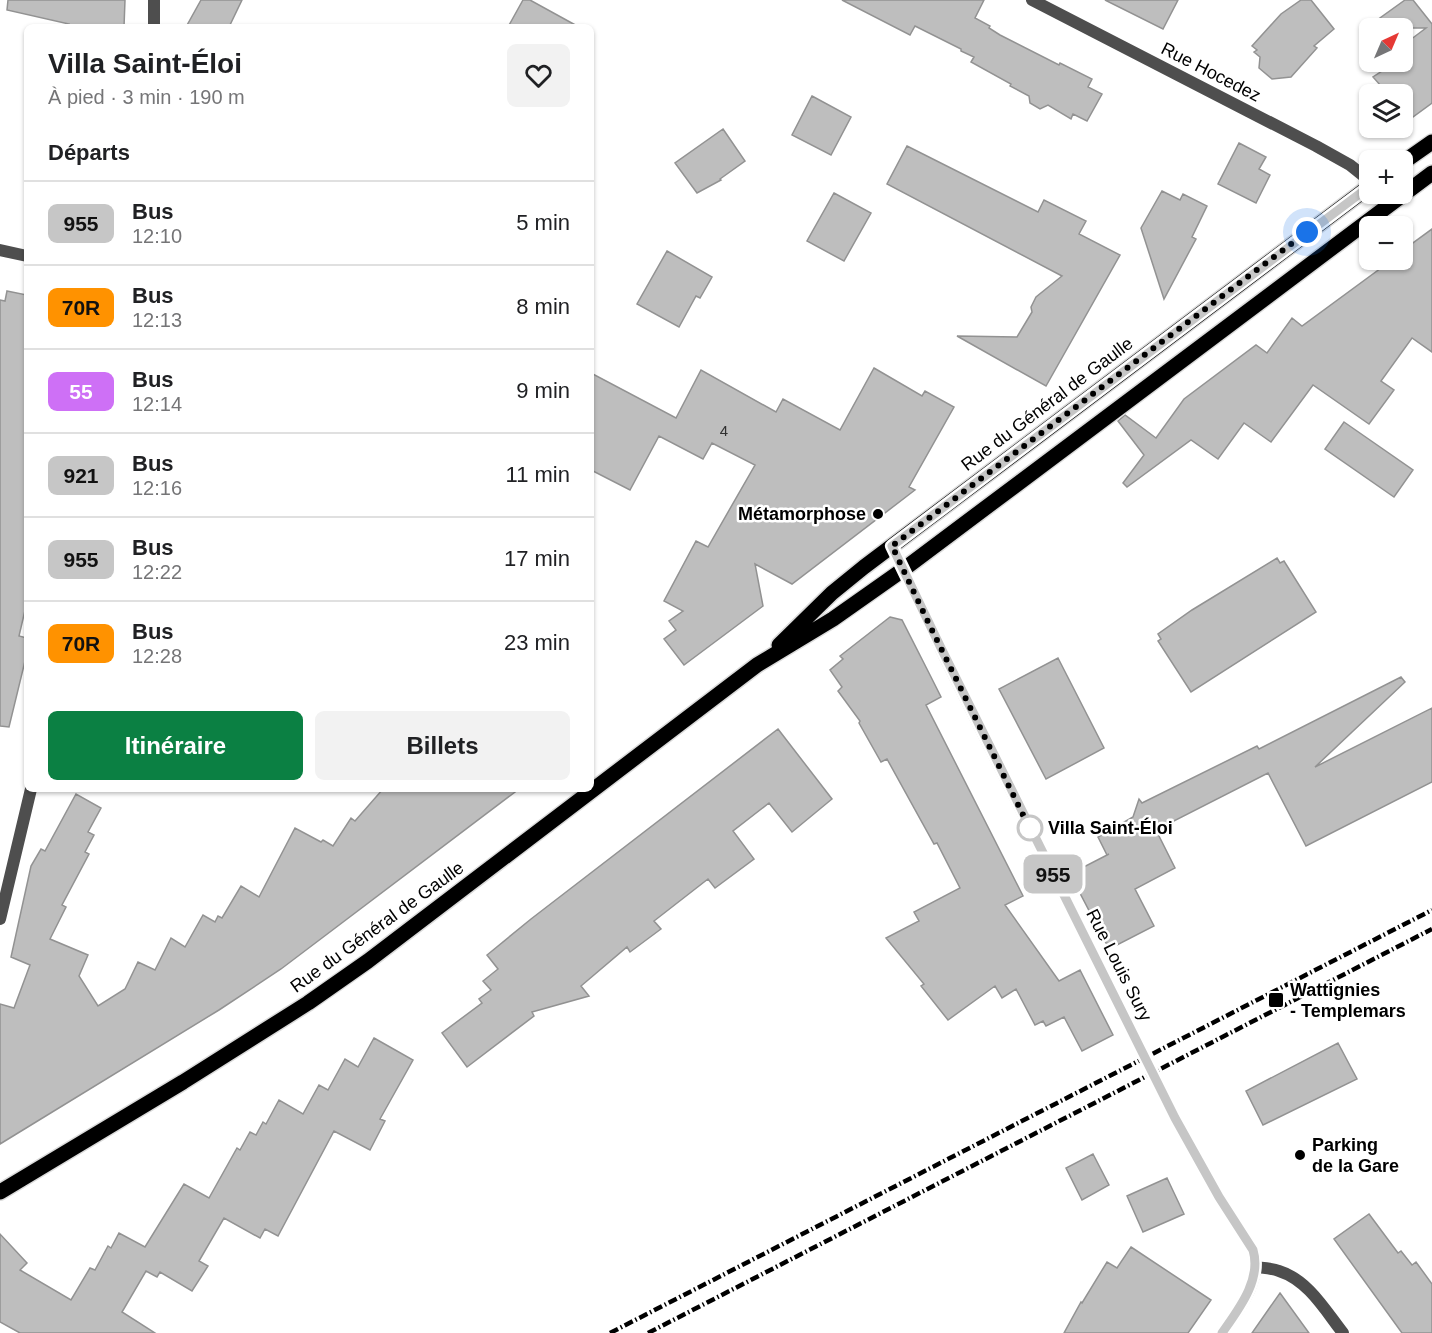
<!DOCTYPE html>
<html lang="fr">
<meta charset="utf-8">
<style>
:root{--surface:#fff;--page:#f2f2f2;--text:#202124;--muted:#757577;--line:#e0e0e0;--accent:#0b8043}
body{margin:0;font-family:Helvetica,sans-serif;background:var(--page);color:var(--text);height:100vh;display:flex;flex-direction:column;font-size:22px;white-space:nowrap}
*{box-sizing:border-box;margin:0}
p{font-size:20px;color:var(--muted)}
.icon{flex:none;width:33px;height:33px;fill:none;stroke:currentColor;stroke-width:2;stroke-linecap:round;stroke-linejoin:round}
.map{position:relative;flex:1;overflow:hidden}
.panel{position:absolute;left:24px;top:24px;width:570px;height:768px;display:flex;flex-direction:column;background:var(--surface);border-radius:9px;box-shadow:0 2px 4px #0004}
.panel>*{flex:none}
.badge{padding:0 12px;border-radius:9px;font-size:21px;line-height:39px}
.needle{width:39px;rotate:44deg}
.fabs{position:absolute;left:1359px;top:18px;display:grid;gap:12px}
.fabs a{display:grid;place-items:center;width:54px;height:54px;border-radius:9px;background:var(--surface);box-shadow:0 2px 4px #0004;font-size:30px}
.you{position:absolute;width:30px;height:30px;margin:-15px;border:4px solid #fff;border-radius:50%;background:#1a73e8;box-shadow:0 0 0 9px #1a73e833}
.map>.badge{position:absolute;translate:-50% -50%;box-shadow:0 0 0 3px #fff}
h2{padding:0 24px;font-size:22px;line-height:54px}
.round{display:grid;place-items:center;flex:none;width:63px;height:63px;border-radius:9px;background:var(--page)}
.overview{display:flex;align-items:center;justify-content:space-between;height:102px;padding:0 24px}
h1{font-size:28px;font-weight:700;line-height:45px}
.primary-button{display:flex;gap:12px;margin-top:auto;padding:12px 24px}
.primary-button a{flex:1;height:69px;border-radius:9px;background:var(--accent);color:#fff;font-size:24px;font-weight:700;line-height:69px;text-align:center}
.primary-button a+a{background:var(--page);color:var(--text)}
ul{padding:0;list-style:none}
li{display:flex;align-items:center;gap:18px;height:84px;padding:0 24px;border-top:2px solid var(--line)}
li div{flex:1}
li b{display:block;font-size:22px}
li em{font-style:normal}
li .badge{min-width:66px;font-weight:700;text-align:center}
.map>svg:first-child{display:block}
.building{fill:#bebebe;stroke:#929292;stroke-width:1.5}
.lines{fill:none;stroke-linecap:round;stroke-linejoin:round}
.primary-casing{stroke:#dbdbdb;stroke-width:18}
.minor{stroke:#4e4e4e;stroke-width:12}
.secondary{stroke:#1b1b1b;stroke-width:12}
.primary{stroke:#000;stroke-width:15}
.rail{stroke:#000;stroke-width:4.5;stroke-dasharray:9 3 1.5 3;stroke-linecap:butt}
.line-casing{stroke:#fff;stroke-width:14}
.line{stroke:#c6c6c6;stroke-width:9}
.walk{stroke:#000;stroke-width:6;stroke-dasharray:0 10.8}
.poi-dot{fill:#000;stroke:#fff;stroke-width:2}
.stop-dot{fill:#fff;stroke:#c6c6c6;stroke-width:3}
.labels{text-anchor:middle;dominant-baseline:central;stroke-width:5;stroke-linejoin:round;paint-order:stroke}
.number-label{font-size:15px;fill:#303030}
.street-label{font-size:18px;fill:#000;stroke:#fff}
.poi-label{font-size:18px;font-weight:bold;fill:#000;stroke:#fff;text-anchor:start}
.stop-label{font-size:18px;font-weight:bold;fill:#000;stroke:#fff;text-anchor:start}
</style>
<div class="map">
<svg width="1432" height="1333" viewBox="0 0 1432 1333">
<rect width="100%" height="100%" fill="#fff"/>
<path class="building" d="M 8,0 L 125,0 L 124,27 L 68,27 L 69,24 L 7,10 Z
M 201,0 L 242,0 L 229,27 L 186,27 Z
M 523,0 L 530,0 L 579,27 L 508,27 Z
M 842,0 L 984,0 L 975,18 L 990,26 L 989,28 L 1000,35 L 1059,65 L 1060,63 L 1092,79 L 1088,87 L 1102,94 L 1087,121 L 1073,114 L 1071,119 L 1048,105 L 1040,109 L 1030,103 L 1029,96 L 1010,86 L 1011,84 L 971,62 L 974,57 L 961,51 L 961,49 L 915,26 L 910,35 Z
M 1105,0 L 1178,0 L 1163,29 Z
M 1301,0 L 1311,0 L 1334,29 L 1314,46 L 1317,48 L 1291,77 L 1272,79 L 1259,68 L 1260,57 L 1254,52 L 1257,50 L 1252,46 L 1281,14 Z
M 1405,0 L 1413,0 L 1432,24 L 1432,103 L 1402,125 L 1402,94 L 1388,94 L 1373,77 L 1385,69 L 1380,63 L 1382,62 L 1402,62 L 1402,46 L 1426,28 L 1366,28 Z
M 812,96 L 851,117 L 831,155 L 792,135 Z
M 723,129 L 745,161 L 720,179 L 721,180 L 697,193 L 675,163 Z
M 1239,143 L 1266,157 L 1259,169 L 1270,175 L 1256,203 L 1218,184 Z
M 907,146 L 1038,212 L 1044,200 L 1086,221 L 1079,234 L 1120,255 L 1046,386 L 957,336 L 1017,337 L 1032,312 L 1031,307 L 1036,297 L 1062,276 L 887,184 Z
M 1162,191 L 1180,200 L 1183,194 L 1207,206 L 1192,237 L 1196,239 L 1164,299 L 1141,228 Z
M 834,193 L 871,213 L 844,261 L 807,241 Z
M 1432,229 L 1432,352 L 1412,338 L 1381,381 L 1394,390 L 1369,424 L 1313,385 L 1271,442 L 1244,423 L 1218,459 L 1191,440 L 1127,487 L 1123,483 L 1144,455 L 1118,421 L 1125,415 L 1156,438 L 1184,399 L 1256,345 L 1267,353 L 1292,318 L 1302,326 L 1392,260 L 1402,260 L 1402,251 Z
M 667,251 L 712,277 L 700,298 L 696,296 L 679,327 L 637,304 Z
M 7,291 L 27,295 L 27,602 L 19,636 L 27,638 L 27,653 L 9,727 L 0,726 L 0,300 L 5,301 Z
M 874,368 L 922,396 L 925,391 L 954,407 L 909,487 L 915,490 L 792,584 L 755,564 L 763,606 L 684,665 L 664,639 L 676,630 L 669,621 L 683,611 L 664,601 L 696,541 L 708,547 L 755,465 L 712,443 L 703,459 L 659,436 L 630,490 L 591,470 L 591,373 L 676,418 L 701,370 L 776,412 L 783,399 L 840,430 Z
M 1344,422 L 1413,470 L 1394,497 L 1325,449 Z
M 1277,558 L 1280,563 L 1284,561 L 1316,612 L 1191,692 L 1158,641 L 1161,639 L 1158,634 L 1192,610 Z
M 890,617 L 902,620 L 931,677 L 941,697 L 926,705 L 1023,896 L 1005,905 L 1059,981 L 1080,970 L 1113,1035 L 1082,1051 L 1064,1017 L 1046,1026 L 1043,1021 L 1035,1025 L 1016,989 L 1002,998 L 995,986 L 948,1020 L 921,986 L 924,984 L 886,938 L 919,921 L 914,912 L 960,888 L 937,843 L 934,844 L 887,759 L 881,762 L 859,723 L 860,721 L 838,691 L 842,687 L 830,670 L 843,659 L 840,656 Z
M 1058,658 L 1104,748 L 1046,779 L 999,689 Z
M 1401,677 L 1405,682 L 1315,767 L 1432,708 L 1432,782 L 1306,846 L 1268,773 L 1156,830 L 1175,868 L 1135,889 L 1154,926 L 1117,945 L 1106,943 L 1070,874 L 1109,854 L 1107,855 L 1098,837 L 1133,817 L 1139,799 L 1142,803 L 1257,746 L 1259,749 Z
M 778,729 L 832,799 L 792,832 L 769,803 L 733,831 L 754,859 L 715,888 L 708,879 L 654,921 L 661,929 L 630,952 L 627,947 L 581,986 L 589,996 L 532,1012 L 534,1016 L 467,1067 L 442,1033 L 482,1003 L 479,999 L 491,990 L 483,981 L 498,969 L 487,955 L 531,919 Z
M 383,789 L 519,789 L 281,969 L 219,1010 L 0,1144 L 0,1004 L 14,1008 L 30,965 L 11,957 L 31,866 L 41,849 L 45,851 L 76,794 L 101,808 L 88,832 L 94,835 L 85,852 L 89,854 L 62,905 L 66,907 L 50,939 L 88,955 L 79,976 L 98,1006 L 125,989 L 138,962 L 155,970 L 171,938 L 185,947 L 203,915 L 215,922 L 218,916 L 222,918 L 241,886 L 259,897 L 295,828 L 321,842 L 323,840 L 333,846 L 351,818 L 355,821 Z
M 374,1038 L 413,1060 L 380,1119 L 385,1121 L 370,1150 L 334,1131 L 278,1236 L 265,1229 L 260,1238 L 224,1218 L 199,1261 L 208,1266 L 192,1291 L 160,1272 L 157,1277 L 146,1271 L 122,1312 L 155,1333 L 20,1333 L 0,1322 L 0,1234 L 27,1263 L 20,1270 L 71,1300 L 90,1268 L 95,1270 L 108,1246 L 111,1248 L 119,1233 L 145,1247 L 184,1184 L 209,1198 L 237,1148 L 240,1150 L 250,1132 L 256,1135 L 263,1122 L 266,1124 L 279,1100 L 303,1114 L 319,1085 L 328,1090 L 345,1059 L 358,1067 Z
M 1338,1043 L 1357,1079 L 1263,1125 L 1246,1091 Z
M 1093,1154 L 1109,1185 L 1082,1200 L 1066,1168 Z
M 1167,1178 L 1184,1214 L 1143,1232 L 1127,1196 Z
M 1369,1214 L 1398,1253 L 1401,1251 L 1412,1265 L 1416,1262 L 1432,1284 L 1432,1333 L 1402,1333 L 1334,1239 Z
M 1131,1247 L 1211,1300 L 1188,1333 L 1064,1333 L 1081,1302 L 1082,1303 L 1107,1262 L 1117,1268 Z
M 1280,1293 L 1309,1333 L 1252,1333 Z"/>
<g class="lines">
<defs>
<path id="primary" d="M 1402,163 L 1432,142
M 779,645 L 832,593 L 864,567 L 1370,186
M 0,1192 L 183,1082 L 308,1003 L 368,961 L 757,665 L 833,619 L 904,569 L 1432,173"/>
</defs>
<use href="#primary" class="primary-casing"/>
<path class="minor" d="M 1032,0 L 1316,146 L 1350,165 L 1370,181
M 154,27 L 154,0
M 1379,194 L 1388,205
M 0,250 L 27,256
M 0,919 L 31,789
M 1255,1267 C 1263,1268 1272,1268 1279,1271 C 1308,1280 1325,1310 1343,1333"/>
<path class="secondary" d="M 892,545 L 941,649 L 1175,1118 L 1219,1197 L 1253,1250 C 1263,1280 1238,1310 1222,1333"/>
<use href="#primary" class="primary"/>
<path class="rail" d="M 610,1333 L 1432,910
M 648,1333 L 1432,929"/>
</g>
<g class="lines">
<defs>
<path id="line" d="M 1222,1333 C 1238,1310 1262,1280 1253,1250 L 1219,1197 L 1175,1118 L 941,648 L 892,546 L 1370,186"/>
</defs>
<use href="#line" class="line-casing"/>
<use href="#line" class="line"/>
<path class="walk" d="M 1030,828 L 1031,831 L 931,628 L 892,546 L 1307,232"/>
</g>
<g class="poi-dot">
<circle cx="878" cy="514" r="6"/>
<rect x="1268" y="992" width="16" height="16" rx="3"/>
<circle cx="1300" cy="1155" r="6"/>
</g>
<circle class="stop-dot" cx="1030" cy="828" r="12"/>
<g class="labels">
<g class="number-label">
<text x="724" y="430">4</text>
</g>
<g class="street-label">
<text transform="translate(1211 72) rotate(27)">Rue Hocedez</text>
<text transform="translate(1047 404) rotate(-37)">Rue du Général de Gaulle</text>
<text transform="translate(377 927) rotate(-36)">Rue du Général de Gaulle</text>
<text transform="translate(1119 965) rotate(63)">Rue Louis Sury</text>
</g>
<g class="poi-label">
<text x="866" y="514" text-anchor="end">Métamorphose</text>
<text x="1290" y="990">Wattignies<tspan x="1290" dy="21">- Templemars</tspan></text>
<text x="1312" y="1145">Parking<tspan x="1312" dy="21">de la Gare</tspan></text>
</g>
<g class="stop-label">
<text x="1048" y="828">Villa Saint-Éloi</text>
</g>
</g>
</svg>
<div class="fabs">
<a><svg class="needle" viewBox="-14 -14 28 28"><path d="M0-13l5 13h-10z" fill="#e53935"/><path d="M0 13l5-13h-10z" fill="#757577"/></svg></a>
<a><svg class="icon" aria-label="layers" viewBox="0 0 24 24"><path d="M12 4l9 5-9 5-9-5zM3 14l9 5 9-5"/></svg></a>
<a>+</a>
<a>−</a>
</div>
<div class="you" style="left:1307px;top:232px"></div>
<b class="badge" style="left:1053px;top:874px;background:#c6c6c6;color:#111">955</b>
<section class="panel">
<div class="overview"><div><h1>Villa Saint-Éloi</h1><p>À pied · 3 min · 190 m</p></div><a class="round"><svg class="icon" aria-label="heart" viewBox="0 0 24 24"><path d="M12 20l-8-8c-3-5 5-10 8-4 3-6 11-1 8 4z"/></svg></a></div>
<h2>Départs</h2>
<ul>
<li><span class="badge" style="background:#c6c6c6;color:#111">955</span><div><b>Bus</b><p>12:10</p></div><em>5 min</em></li>
<li><span class="badge" style="background:#ff9200;color:#111">70R</span><div><b>Bus</b><p>12:13</p></div><em>8 min</em></li>
<li><span class="badge" style="background:#ce70f6;color:#fff">55</span><div><b>Bus</b><p>12:14</p></div><em>9 min</em></li>
<li><span class="badge" style="background:#c6c6c6;color:#111">921</span><div><b>Bus</b><p>12:16</p></div><em>11 min</em></li>
<li><span class="badge" style="background:#c6c6c6;color:#111">955</span><div><b>Bus</b><p>12:22</p></div><em>17 min</em></li>
<li><span class="badge" style="background:#ff9200;color:#111">70R</span><div><b>Bus</b><p>12:28</p></div><em>23 min</em></li>
</ul>
<div class="primary-button"><a>Itinéraire</a><a>Billets</a></div>
</section>
</div>
